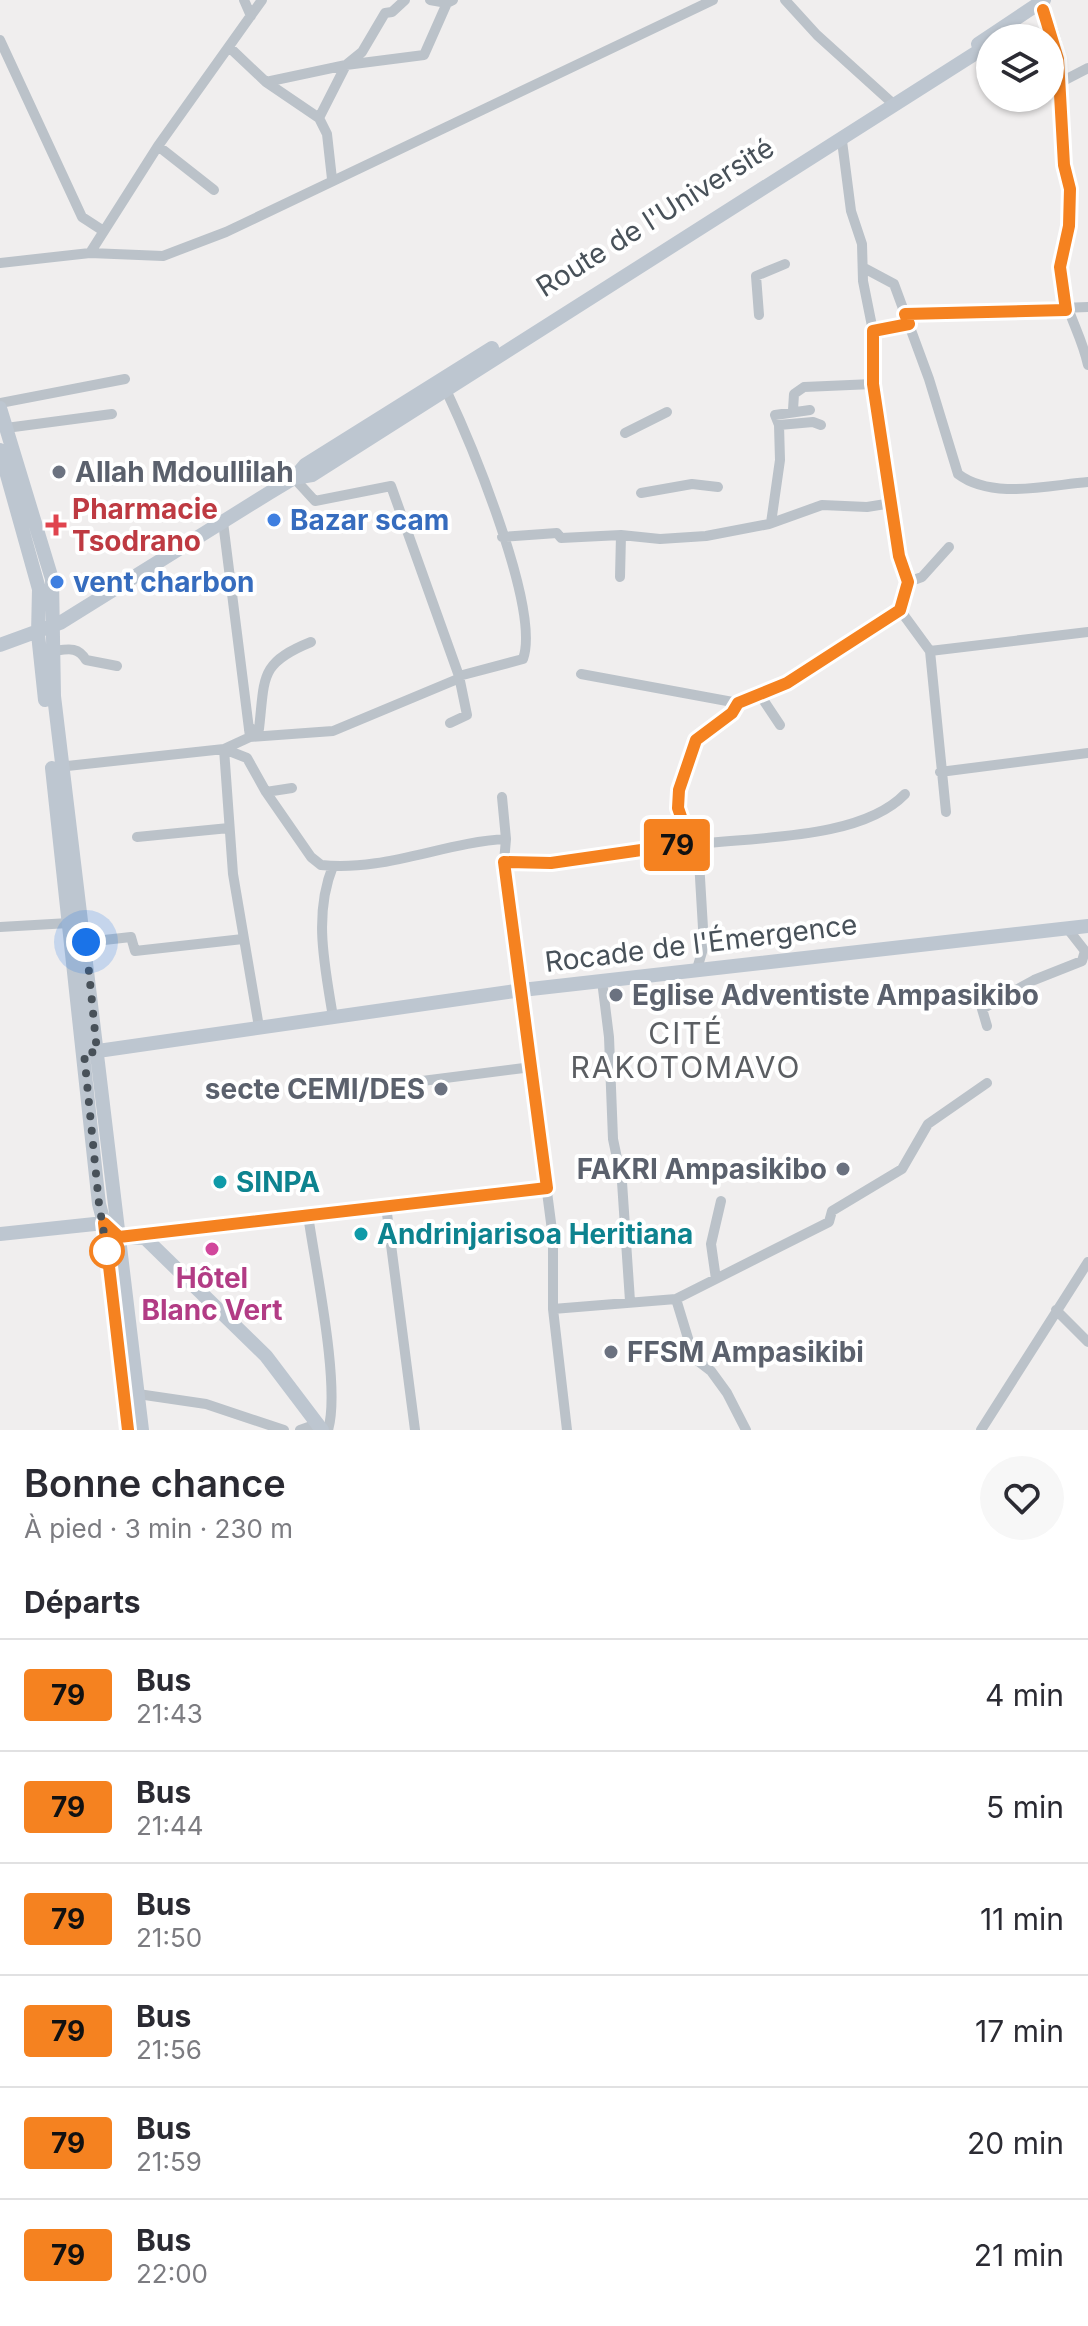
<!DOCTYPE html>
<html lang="fr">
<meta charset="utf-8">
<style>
:root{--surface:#fff;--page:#f7f7f7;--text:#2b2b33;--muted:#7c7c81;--line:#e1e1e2}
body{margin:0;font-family:Inter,sans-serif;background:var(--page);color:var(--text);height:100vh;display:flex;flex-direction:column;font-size:30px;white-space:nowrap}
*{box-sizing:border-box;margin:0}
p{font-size:26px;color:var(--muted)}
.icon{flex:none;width:44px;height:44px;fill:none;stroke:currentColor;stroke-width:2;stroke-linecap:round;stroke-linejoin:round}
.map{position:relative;height:1430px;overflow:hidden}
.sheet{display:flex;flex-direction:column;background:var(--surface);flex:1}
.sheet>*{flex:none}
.badge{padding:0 16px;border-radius:6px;font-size:28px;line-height:52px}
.controls{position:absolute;left:976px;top:24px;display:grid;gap:16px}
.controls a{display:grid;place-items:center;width:88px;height:88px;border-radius:50%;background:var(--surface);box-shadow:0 2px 6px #0004;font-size:40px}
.you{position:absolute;width:40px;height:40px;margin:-20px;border:6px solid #fff;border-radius:50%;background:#1a73e8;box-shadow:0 0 0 12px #1a73e833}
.map>.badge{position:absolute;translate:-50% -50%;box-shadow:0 0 0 4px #fff}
h2{padding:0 24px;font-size:30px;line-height:72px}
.round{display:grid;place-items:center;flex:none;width:84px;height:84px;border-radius:42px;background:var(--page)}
.summary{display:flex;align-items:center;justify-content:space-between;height:136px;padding:0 24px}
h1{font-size:38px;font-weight:600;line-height:60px}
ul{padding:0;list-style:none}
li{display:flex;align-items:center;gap:24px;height:112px;padding:0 24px;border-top:2px solid var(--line)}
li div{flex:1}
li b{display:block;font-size:30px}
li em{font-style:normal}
li .badge{min-width:88px;font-weight:700;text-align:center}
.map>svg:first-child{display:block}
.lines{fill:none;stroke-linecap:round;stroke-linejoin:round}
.street{stroke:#bbc2c9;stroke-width:10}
.secondary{stroke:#bdc6d0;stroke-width:14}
.line-casing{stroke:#fff;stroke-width:18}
.line{stroke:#f58220;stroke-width:12}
.walk{stroke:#485159;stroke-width:8;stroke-dasharray:0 14.4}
.worship-dot{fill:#6b7280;stroke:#fff;stroke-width:3}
.shop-dot{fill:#3f7fe0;stroke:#fff;stroke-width:3}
.health-dot{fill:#e0444e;stroke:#fff;stroke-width:3}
.culture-dot{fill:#0f9aa8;stroke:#fff;stroke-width:3}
.hotel-dot{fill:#d1479c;stroke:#fff;stroke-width:3}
.stop-dot{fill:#fff;stroke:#f58220;stroke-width:4}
.labels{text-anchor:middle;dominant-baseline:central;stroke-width:8;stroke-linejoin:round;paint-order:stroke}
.street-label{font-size:28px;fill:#485159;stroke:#fff}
.worship-label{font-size:28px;font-weight:bold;fill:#5b616d;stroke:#fff;text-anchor:start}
.health-label{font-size:28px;font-weight:bold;fill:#be3a42;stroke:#fff;text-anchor:start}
.shop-label{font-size:28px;font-weight:bold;fill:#366cbe;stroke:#fff;text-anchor:start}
.culture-label{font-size:28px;font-weight:bold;fill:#0d838f;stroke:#fff;text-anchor:start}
.hotel-label{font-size:28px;font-weight:bold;fill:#b23c85;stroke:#fff}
.neighbourhood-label{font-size:30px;letter-spacing:2px;fill:#5b5e62;stroke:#fff}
</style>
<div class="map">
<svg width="1088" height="1430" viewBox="0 0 1088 1430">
<rect width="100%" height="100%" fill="#f0eeee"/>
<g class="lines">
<path class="street" d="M 244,0 L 251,16
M 430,0 L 447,3
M 785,0 L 817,35 L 890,101
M 1043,10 C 1069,46 1062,119 1064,161 C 1065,182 1071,201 1069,222 C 1068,238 1060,255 1061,271 C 1063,311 1080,329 1088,365
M 0,40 L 82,217 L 102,230
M 229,47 L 266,82 L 319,118 L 327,134 L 332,179
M 266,82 L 346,65 L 424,55 L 447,3 L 453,0
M 1061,82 L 1088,68
M 319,118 L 346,65 L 362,52 L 385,13 L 392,12 L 405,0
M 842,141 L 851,211 L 862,244 L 863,281 L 873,331 L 873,384 L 899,556 L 908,582
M 158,146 L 214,190
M 90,253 L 158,146 L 262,0
M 0,263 L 90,253 L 163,256 L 226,232 L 713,0
M 864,268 L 894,284 L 929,379 L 958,474 C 992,500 1049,485 1088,482
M 905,314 L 1088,307
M 759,315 L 756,276 L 785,264
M 873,331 L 909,324
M 446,390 C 470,441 541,609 523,659 L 459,676
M 0,403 L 125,379
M 793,410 L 794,394 L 804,387 L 873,384
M 779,425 L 775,415 L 810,410
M 6,428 L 112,414
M 625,433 L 667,412
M 294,478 L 315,501 L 391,486 L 459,676 L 467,715 L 450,723
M 641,493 L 692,484 L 718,487
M 223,522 L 250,737
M 771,523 L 780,460 L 779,425 L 813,422 L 821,425
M 621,535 L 660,539 L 706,536 L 769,524 L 822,505 L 867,507 L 892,503
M 502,537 L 557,533 L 561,538 L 621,535 L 620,577
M 900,610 L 930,651 L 1088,632
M 53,651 C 68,649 78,646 86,660 L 117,666
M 930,651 L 946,812
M 581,674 L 738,703 C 798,684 847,641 900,610 L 908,582 L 922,577 L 949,547
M 760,695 L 780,725
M 249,730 L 259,729 C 265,677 259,663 311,642
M 224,749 L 247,758 L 266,792 L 311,857 L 321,865 C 384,872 445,842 506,839
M 224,749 L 233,874 L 259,1027
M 58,767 L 224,749 L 250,737 L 333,731 L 460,678
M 940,772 L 1088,753
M 266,792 L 292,788
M 502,797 L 506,839 L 504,862 L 553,1238 L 553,1309 L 567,1430
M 137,837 L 229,828
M 698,844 C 758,837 862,839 905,794
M 504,862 L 551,863 L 690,843
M 0,927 L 69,923
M 86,942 L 131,937 L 135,951 L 243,939
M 697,969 L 704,945 L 698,844 L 690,843 L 678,808 L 683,770 L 696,740 L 732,713 L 738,703
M 602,981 L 609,1037 L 613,1139 L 622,1182 L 630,1301
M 333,1017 C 325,967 313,915 333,866
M 987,1026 L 982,1009 L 1034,980 L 1082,961 L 1085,951 L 1067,928
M 422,1081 L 532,1067
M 386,1206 L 415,1430
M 308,1215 C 315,1265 341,1387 328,1430
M 139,1234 L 547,1188
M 716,1279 L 711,1244 L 721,1201
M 676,1299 L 694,1358 L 711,1371 L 727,1393 L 746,1430
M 553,1309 L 676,1299 L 829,1222 L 832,1211 L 902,1169 L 928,1124 L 987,1083
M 1056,1310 L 1088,1342
M 138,1394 L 206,1404 L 284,1430
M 300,1430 L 317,1424
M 981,1430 L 1088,1262"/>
<path class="secondary" d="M 978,44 L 1044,0
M 0,408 L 52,579 L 54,696 L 142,1430
M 0,450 L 39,589 L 38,634 L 45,700
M 294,478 L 305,465 L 492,348
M 0,645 L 60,623 L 269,493 L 294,478 L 312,475 L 990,44
M 52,768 L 99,1204 L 104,1223 L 128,1430
M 84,1053 L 522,990 L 1088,926
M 0,1234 L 104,1223 L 119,1237 L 145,1238 L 266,1356 L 322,1430"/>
</g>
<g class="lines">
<defs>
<path id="line" d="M 128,1430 L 104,1223 L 119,1237 L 547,1188 L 504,862 L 551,863 L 690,843 L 678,808 L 679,790 L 696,740 L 732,713 L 738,703 L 787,683 L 900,610 L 908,582 L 899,556 L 873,384 L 873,331 L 909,324 L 905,314 L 1066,310 L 1060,267 L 1069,226 L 1070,189 L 1064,165 L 1058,59 L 1043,10"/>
</defs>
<use href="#line" class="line-casing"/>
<use href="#line" class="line"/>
<path class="walk" d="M 86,942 L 97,1052 L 84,1053 L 99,1204 L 107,1251"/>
</g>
<g class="worship-dot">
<circle cx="59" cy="472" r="8"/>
<circle cx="616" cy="995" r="8"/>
<circle cx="441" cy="1089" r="8"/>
<circle cx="843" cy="1169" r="8"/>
<circle cx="611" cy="1352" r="8"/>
</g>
<g class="shop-dot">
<circle cx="274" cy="520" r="8"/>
<circle cx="57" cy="582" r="8"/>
</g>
<path class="health-dot" d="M52 513h8v8h8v8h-8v8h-8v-8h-8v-8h8z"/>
<g class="culture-dot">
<circle cx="220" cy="1182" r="8"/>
<circle cx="361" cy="1234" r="8"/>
</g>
<circle class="hotel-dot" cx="212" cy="1249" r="8"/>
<circle class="stop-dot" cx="107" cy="1251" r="16"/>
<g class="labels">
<g class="street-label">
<text transform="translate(655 217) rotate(-32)">Route de l'Université</text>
<text transform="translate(701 943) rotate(-7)">Rocade de l'Émergence</text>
</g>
<g class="worship-label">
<text x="75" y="472">Allah Mdoullilah</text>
<text x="632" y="995">Eglise Adventiste Ampasikibo</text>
<text x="425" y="1089" text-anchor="end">secte CEMI/DES</text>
<text x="827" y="1169" text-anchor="end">FAKRI Ampasikibo</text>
<text x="627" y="1352">FFSM Ampasikibi</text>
</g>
<g class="health-label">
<text x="72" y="509">Pharmacie<tspan x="72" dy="32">Tsodrano</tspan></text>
</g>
<g class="shop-label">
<text x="290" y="520">Bazar scam</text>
<text x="73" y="582">vent charbon</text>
</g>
<g class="culture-label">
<text x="236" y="1182">SINPA</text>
<text x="377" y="1234">Andrinjarisoa Heritiana</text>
</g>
<g class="hotel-label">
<text x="212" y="1278">Hôtel<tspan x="212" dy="32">Blanc Vert</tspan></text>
</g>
<g class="neighbourhood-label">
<text x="686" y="1033">CITÉ<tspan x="686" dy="34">RAKOTOMAVO</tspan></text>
</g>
</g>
</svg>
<div class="controls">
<a><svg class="icon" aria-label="layers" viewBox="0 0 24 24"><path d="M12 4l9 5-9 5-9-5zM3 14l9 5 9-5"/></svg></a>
</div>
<div class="you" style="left:86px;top:942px"></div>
<b class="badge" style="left:677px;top:845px;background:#f58220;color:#111">79</b>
</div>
<section class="sheet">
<div class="summary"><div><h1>Bonne chance</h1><p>À pied · 3 min · 230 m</p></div><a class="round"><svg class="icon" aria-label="heart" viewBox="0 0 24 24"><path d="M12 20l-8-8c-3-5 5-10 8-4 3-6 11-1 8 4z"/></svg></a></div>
<h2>Départs</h2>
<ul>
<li><span class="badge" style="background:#f58220;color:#111">79</span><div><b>Bus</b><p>21:43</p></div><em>4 min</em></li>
<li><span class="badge" style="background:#f58220;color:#111">79</span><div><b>Bus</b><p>21:44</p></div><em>5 min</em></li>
<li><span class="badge" style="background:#f58220;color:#111">79</span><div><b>Bus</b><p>21:50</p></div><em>11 min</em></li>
<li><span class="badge" style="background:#f58220;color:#111">79</span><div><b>Bus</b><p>21:56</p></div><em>17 min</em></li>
<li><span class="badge" style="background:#f58220;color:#111">79</span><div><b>Bus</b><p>21:59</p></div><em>20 min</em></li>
<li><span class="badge" style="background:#f58220;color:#111">79</span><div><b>Bus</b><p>22:00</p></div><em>21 min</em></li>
</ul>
</section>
